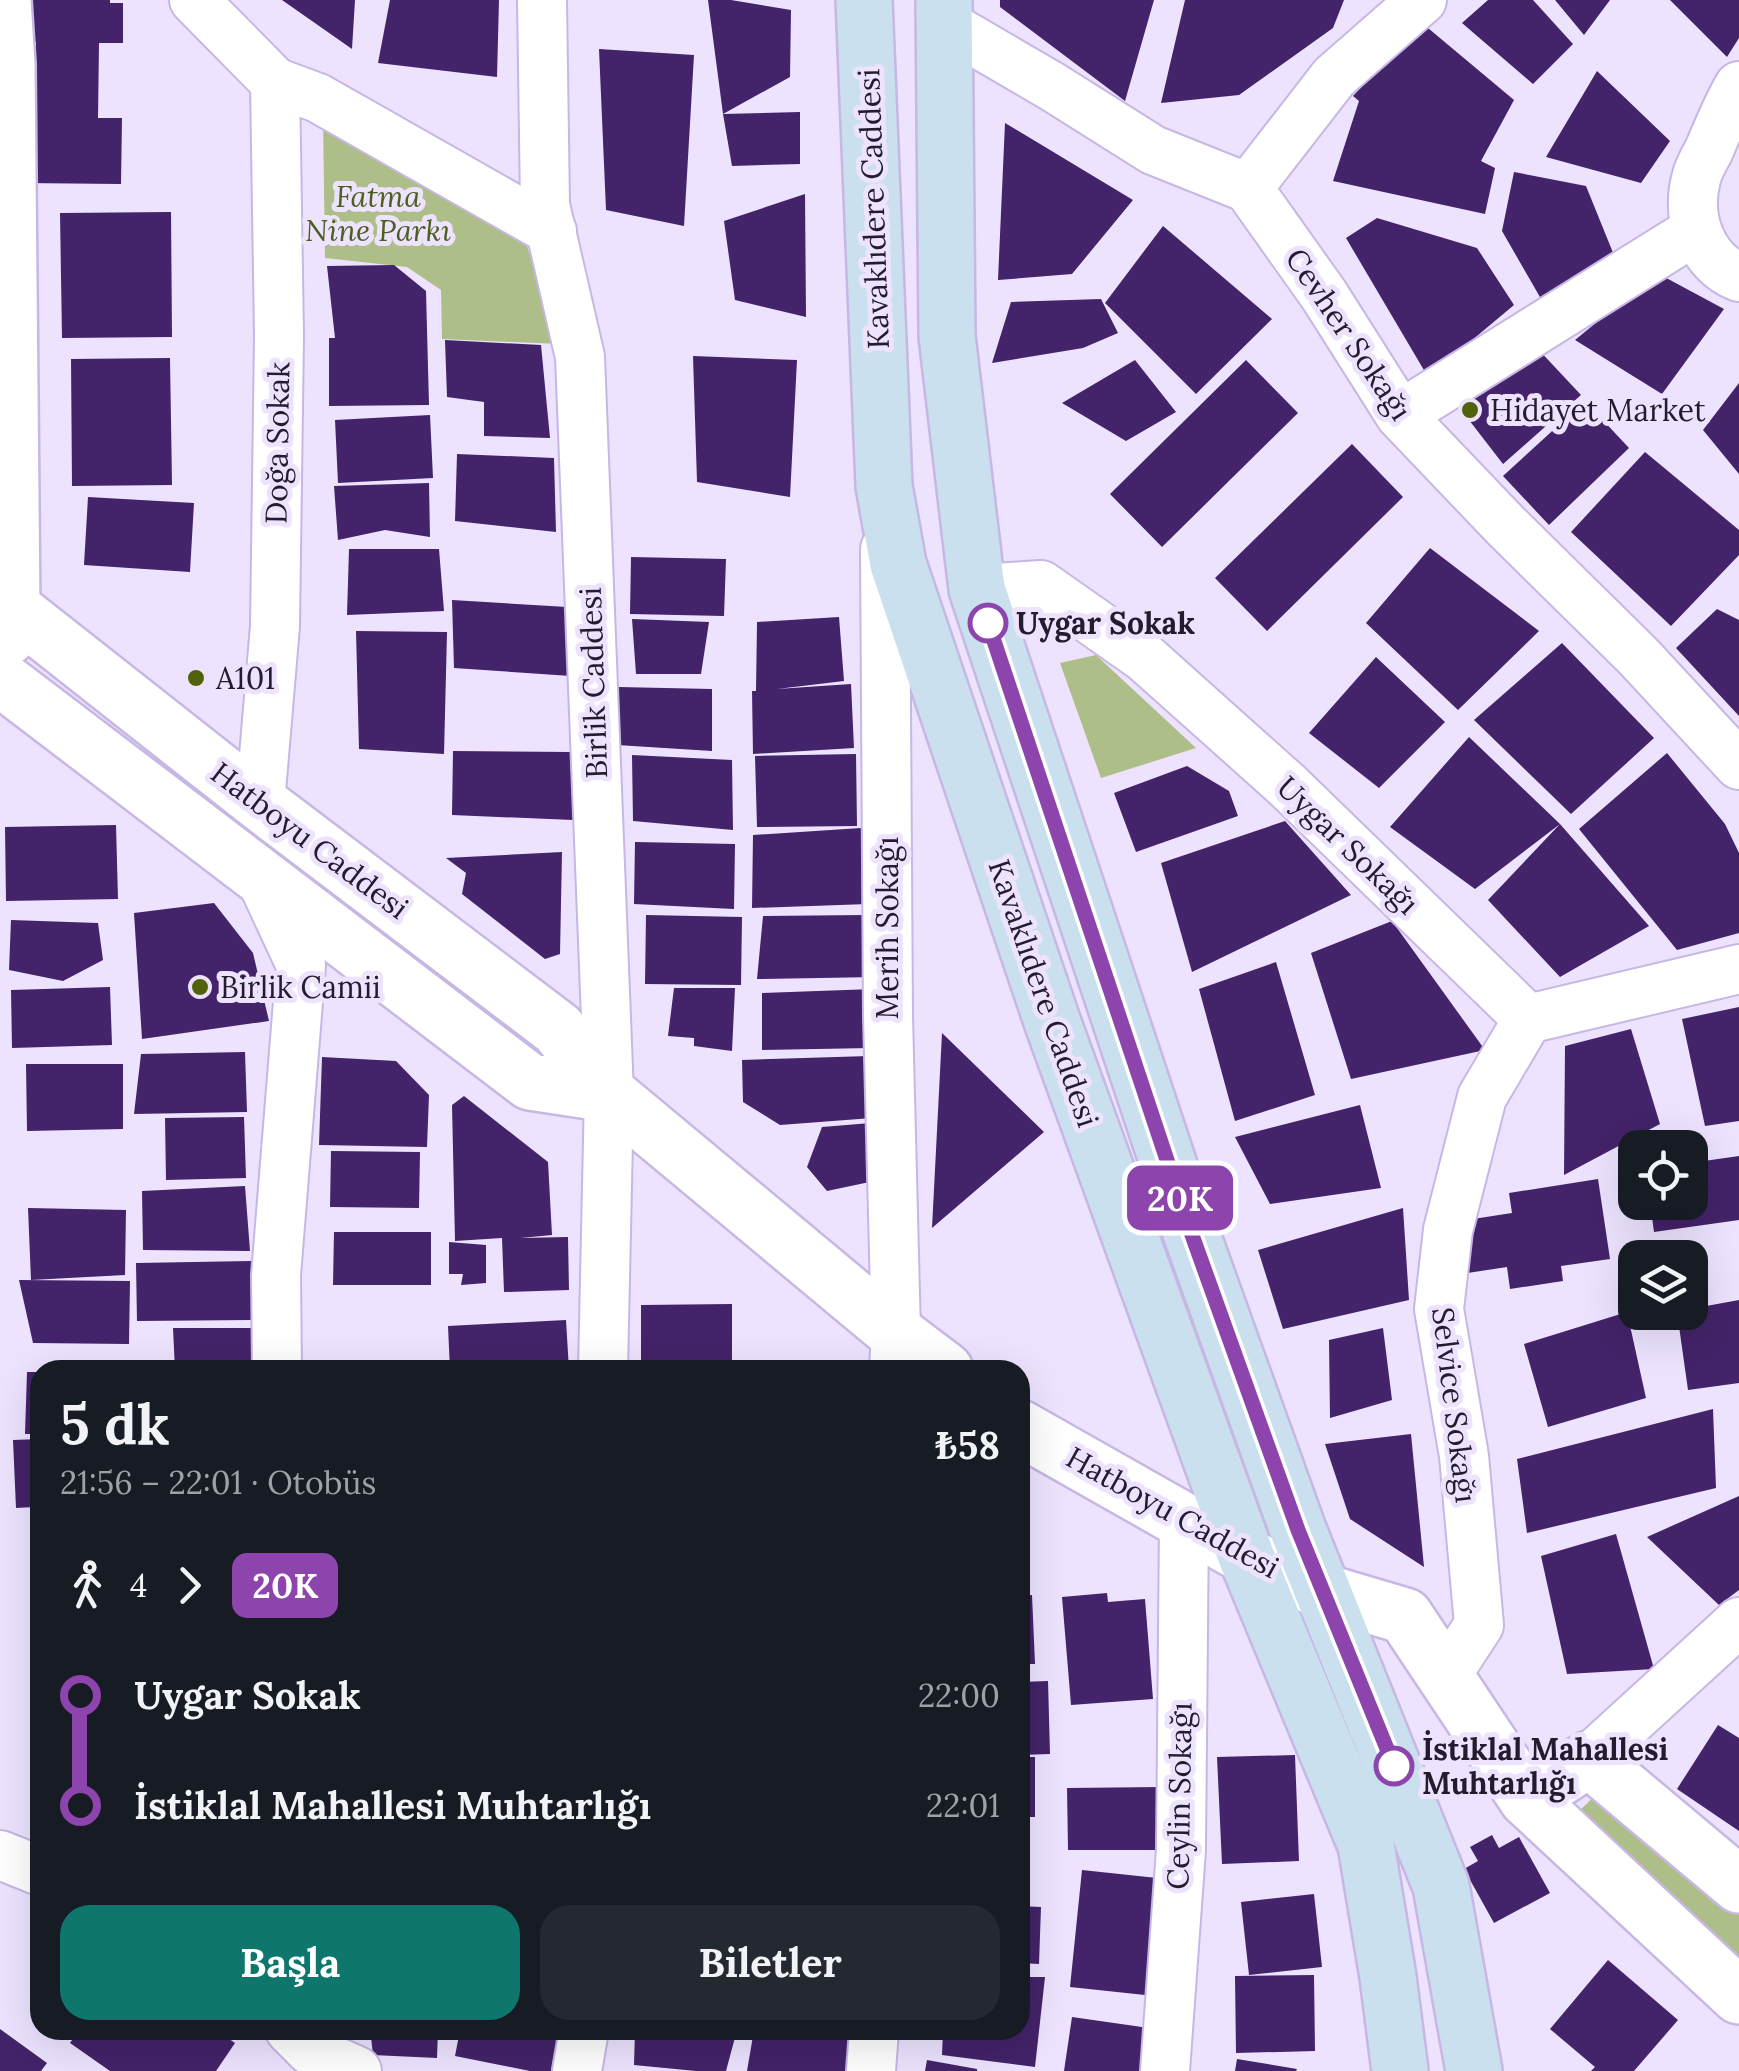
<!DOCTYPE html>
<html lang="tr">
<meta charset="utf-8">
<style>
:root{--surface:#171b24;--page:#242831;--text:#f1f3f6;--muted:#9ea1a6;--accent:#0f766e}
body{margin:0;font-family:Lora,serif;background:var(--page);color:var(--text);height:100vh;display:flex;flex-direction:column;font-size:38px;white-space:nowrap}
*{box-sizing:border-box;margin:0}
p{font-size:32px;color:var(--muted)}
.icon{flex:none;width:55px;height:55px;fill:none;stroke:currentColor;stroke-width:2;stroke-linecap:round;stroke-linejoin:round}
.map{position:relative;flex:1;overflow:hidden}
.side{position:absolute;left:30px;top:1360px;width:1000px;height:680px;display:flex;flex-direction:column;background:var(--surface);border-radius:30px;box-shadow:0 10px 40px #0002}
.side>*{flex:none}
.badge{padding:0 20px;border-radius:15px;font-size:35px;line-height:65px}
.fabs{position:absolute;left:1618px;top:1130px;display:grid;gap:20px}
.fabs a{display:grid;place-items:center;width:90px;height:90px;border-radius:20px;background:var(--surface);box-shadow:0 10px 40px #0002;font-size:50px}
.map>.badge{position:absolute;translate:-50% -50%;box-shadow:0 0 0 5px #fff}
.legs{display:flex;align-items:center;gap:15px;height:110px;padding:0 30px;font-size:32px}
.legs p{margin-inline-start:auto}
.summary{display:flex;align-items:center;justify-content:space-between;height:170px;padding:0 30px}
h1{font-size:55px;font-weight:800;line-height:75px}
.button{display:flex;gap:20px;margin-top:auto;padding:20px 30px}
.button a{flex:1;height:115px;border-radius:30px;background:var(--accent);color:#fff;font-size:40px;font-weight:800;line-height:115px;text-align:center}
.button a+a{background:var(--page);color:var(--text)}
ul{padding:0 30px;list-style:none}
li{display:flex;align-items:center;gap:35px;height:110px;font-size:38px}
li i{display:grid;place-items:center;width:15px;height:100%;margin:0 12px;background:currentColor}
li i::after{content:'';width:25px;height:25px;margin:-12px;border:8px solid;border-radius:50%;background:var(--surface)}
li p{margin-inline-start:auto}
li:first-child i{background:linear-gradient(#0000 50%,currentColor 0)}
li:last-child i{background:linear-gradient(currentColor 50%,#0000 0)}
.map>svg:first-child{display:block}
.green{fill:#aebe88}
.building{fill:#432369}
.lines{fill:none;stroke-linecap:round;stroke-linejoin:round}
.minor-casing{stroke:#c7b7e4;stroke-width:52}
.tertiary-casing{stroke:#c7b7e4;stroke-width:60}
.secondary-casing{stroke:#c7b7e4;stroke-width:60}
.minor{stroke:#fff;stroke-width:48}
.tertiary{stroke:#fff;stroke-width:55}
.secondary{stroke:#cae0ef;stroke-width:55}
.line-1-casing{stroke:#fff;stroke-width:22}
.line-1{stroke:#8e44ad;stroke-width:15}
.poi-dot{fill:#51630a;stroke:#ede3ff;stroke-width:4}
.stop-1-dot{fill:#fff;stroke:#8e44ad;stroke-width:5}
.labels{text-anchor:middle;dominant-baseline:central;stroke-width:10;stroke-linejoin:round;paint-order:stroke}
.park-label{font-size:30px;font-style:italic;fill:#4e5e1f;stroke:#ede3ff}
.street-label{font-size:30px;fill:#231c2d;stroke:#ede3ff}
.poi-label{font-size:30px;fill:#231c2d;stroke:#ede3ff;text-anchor:start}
.stop-label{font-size:30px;font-weight:bold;fill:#231c2d;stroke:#ede3ff;text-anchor:start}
</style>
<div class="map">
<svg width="1739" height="2071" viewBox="0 0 1739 2071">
<rect width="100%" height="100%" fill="#ede3ff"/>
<path class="green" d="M 323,120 L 527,246 L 560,344 L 442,339 L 441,290 L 407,267 L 325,258 Z
M 1096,655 L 1196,748 L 1101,778 L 1060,663 Z
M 1603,1788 L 1739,1898 L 1739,1966 L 1577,1813 Z"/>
<path class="building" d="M 25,0 L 110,0 L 110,3 L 123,3 L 123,43 L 99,43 L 98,118 L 122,118 L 121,184 L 22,183 L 34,125 L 36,42 L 24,42 Z
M 282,0 L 355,0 L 352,49 Z
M 390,0 L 499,0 L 497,77 L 378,63 Z
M 708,0 L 731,0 L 791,10 L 790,77 L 723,114 L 800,112 L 800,164 L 732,166 L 723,114 Z
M 1000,0 L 1154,0 L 1125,101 L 1000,7 Z
M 1185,0 L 1344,0 L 1333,28 L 1239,95 L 1161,103 Z
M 1488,0 L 1533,0 L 1573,44 L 1533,84 L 1462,23 Z
M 1555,0 L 1610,0 L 1584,35 Z
M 1670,0 L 1739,0 L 1739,38 L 1727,57 Z
M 1422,23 L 1514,100 L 1481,161 L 1495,168 L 1485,214 L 1333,181 L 1359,101 L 1353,96 Z
M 599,49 L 694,55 L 684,226 L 606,210 Z
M 1597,71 L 1670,141 L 1641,183 L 1546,157 Z
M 1005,123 L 1133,200 L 1072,274 L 998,280 Z
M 1514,172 L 1586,186 L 1618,265 L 1548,311 L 1502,231 Z
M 805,194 L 806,317 L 735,300 L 724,221 Z
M 171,212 L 172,337 L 62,338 L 60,213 Z
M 1377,218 L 1477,248 L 1514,305 L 1428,377 L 1346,238 Z
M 1163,226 L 1272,319 L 1196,394 L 1105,303 Z
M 394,265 L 426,291 L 429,405 L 329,406 L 329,338 L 335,338 L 327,266 Z
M 1657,273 L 1724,309 L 1662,394 L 1575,340 Z
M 1101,299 L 1118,333 L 1083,348 L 992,363 L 1011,302 Z
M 445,340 L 541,345 L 550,438 L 484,436 L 484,402 L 447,397 Z
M 1537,348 L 1581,395 L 1503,464 L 1452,398 Z
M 693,356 L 797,360 L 790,497 L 697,482 Z
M 170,358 L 172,485 L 72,486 L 71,359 Z
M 1135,360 L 1176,412 L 1126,441 L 1062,403 Z
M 1246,360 L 1298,413 L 1162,547 L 1110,494 Z
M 1739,383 L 1739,474 L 1703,430 Z
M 1585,401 L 1629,448 L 1549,525 L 1503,476 Z
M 430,415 L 433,478 L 338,483 L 335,420 Z
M 1352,444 L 1403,497 L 1267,631 L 1215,578 Z
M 1645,452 L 1739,530 L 1739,555 L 1671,626 L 1571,532 Z
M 457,454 L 554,458 L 556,532 L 455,521 Z
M 429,483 L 430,537 L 385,530 L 338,540 L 334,486 Z
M 88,497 L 194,503 L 190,572 L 84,565 Z
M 1430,548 L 1539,631 L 1458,710 L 1366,623 Z
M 349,549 L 439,549 L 444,611 L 347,615 Z
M 631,557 L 726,559 L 724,616 L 630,614 Z
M 452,600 L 567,607 L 571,676 L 454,668 Z
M 1717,609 L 1739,620 L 1739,716 L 1676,648 Z
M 839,617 L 844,681 L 777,689 L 851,684 L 854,748 L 753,754 L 752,691 L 756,691 L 757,622 Z
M 632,619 L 709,622 L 701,674 L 636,674 Z
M 356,631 L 447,632 L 444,754 L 359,749 Z
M 1562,643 L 1654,738 L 1571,814 L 1474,720 Z
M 1376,657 L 1445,722 L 1379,788 L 1309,733 Z
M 618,687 L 712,689 L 712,751 L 617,745 Z
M 1469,737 L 1560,824 L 1475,889 L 1390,827 Z
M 453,751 L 570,752 L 573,820 L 452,815 Z
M 1667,753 L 1725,824 L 1739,853 L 1739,933 L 1677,950 L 1579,829 Z
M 856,754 L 857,826 L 757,827 L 755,756 Z
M 632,755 L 732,760 L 733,830 L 633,821 Z
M 1187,766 L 1229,791 L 1238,816 L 1136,852 L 1114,793 Z
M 1285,821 L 1351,895 L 1192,972 L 1161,863 Z
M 1560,824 L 1649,926 L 1560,977 L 1488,900 Z
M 116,825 L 118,899 L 6,901 L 5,827 Z
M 861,828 L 868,904 L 752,908 L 753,835 Z
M 635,842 L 735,844 L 734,909 L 634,904 Z
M 562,852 L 560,954 L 545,959 L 462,894 L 466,873 L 446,858 Z
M 214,903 L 253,953 L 269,1021 L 142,1039 L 134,913 Z
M 646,915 L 742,917 L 741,985 L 645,984 Z
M 866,915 L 877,977 L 757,979 L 763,916 Z
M 11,920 L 98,923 L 103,960 L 63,981 L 9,970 Z
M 1392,921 L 1485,1050 L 1351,1079 L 1311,953 Z
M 1276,962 L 1315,1095 L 1235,1121 L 1199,989 Z
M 110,987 L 112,1045 L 12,1048 L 11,990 Z
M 674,988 L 735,988 L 732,1051 L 694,1046 L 694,1038 L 668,1036 Z
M 874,989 L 871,1048 L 762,1050 L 762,993 Z
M 1739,1007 L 1739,1121 L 1705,1126 L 1682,1019 Z
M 1631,1029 L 1660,1124 L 1564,1175 L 1565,1046 Z
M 942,1033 L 1044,1132 L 932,1228 Z
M 245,1052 L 247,1112 L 134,1114 L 141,1054 Z
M 869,1056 L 872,1118 L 780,1125 L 743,1102 L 742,1060 Z
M 322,1057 L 396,1061 L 429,1095 L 427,1147 L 319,1145 Z
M 26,1064 L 123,1064 L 123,1129 L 27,1131 Z
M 464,1096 L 548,1162 L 552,1235 L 520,1238 L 568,1237 L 569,1290 L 504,1292 L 502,1238 L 455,1241 L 452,1105 Z
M 1360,1105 L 1381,1188 L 1270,1204 L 1235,1137 Z
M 244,1117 L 246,1178 L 166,1180 L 165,1118 Z
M 871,1123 L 879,1180 L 827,1191 L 807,1167 L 822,1127 Z
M 331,1151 L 420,1152 L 419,1208 L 330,1207 Z
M 1739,1156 L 1739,1220 L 1654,1232 L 1650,1202 L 1690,1202 L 1690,1163 Z
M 1598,1179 L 1610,1259 L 1561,1266 L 1563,1281 L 1510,1289 L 1507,1267 L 1461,1274 L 1473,1219 L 1512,1213 L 1509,1193 Z
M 245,1186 L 250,1251 L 143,1250 L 142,1191 Z
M 28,1208 L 126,1210 L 125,1275 L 31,1280 Z
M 1403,1208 L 1409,1300 L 1283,1329 L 1258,1250 Z
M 334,1232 L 431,1232 L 431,1285 L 333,1285 Z
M 449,1242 L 486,1245 L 486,1283 L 461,1285 L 463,1274 L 449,1274 Z
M 251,1261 L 252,1320 L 137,1321 L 136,1263 Z
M 19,1280 L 130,1281 L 129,1344 L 33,1343 Z
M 1739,1300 L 1739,1383 L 1688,1390 L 1677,1312 L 1690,1312 L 1690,1309 Z
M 732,1304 L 732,1370 L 641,1370 L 641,1305 Z
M 1627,1312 L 1646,1398 L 1548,1427 L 1524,1344 Z
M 566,1320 L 569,1370 L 450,1370 L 448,1326 Z
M 173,1328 L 256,1328 L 255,1370 L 175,1370 Z
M 1383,1328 L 1392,1400 L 1330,1418 L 1329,1340 Z
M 27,1372 L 40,1372 L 40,1434 L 25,1434 Z
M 1713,1409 L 1716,1488 L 1527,1533 L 1517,1459 Z
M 1411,1434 L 1424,1567 L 1350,1519 L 1325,1444 Z
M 40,1439 L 40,1581 L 32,1580 L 34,1507 L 16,1508 L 13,1440 Z
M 1739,1496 L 1739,1590 L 1719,1605 L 1647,1537 Z
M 1616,1534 L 1654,1669 L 1567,1674 L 1541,1556 Z
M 1107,1593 L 1108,1602 L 1145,1599 L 1153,1699 L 1071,1705 L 1062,1597 Z
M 1032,1595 L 1035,1664 L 1020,1664 L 1020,1596 Z
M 1048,1681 L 1050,1754 L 1020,1755 L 1020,1682 Z
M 1718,1725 L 1739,1738 L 1739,1831 L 1677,1789 Z
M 1295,1755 L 1299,1861 L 1222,1864 L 1217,1757 Z
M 1020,1757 L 1035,1757 L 1035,1817 L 1020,1817 Z
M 1162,1787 L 1162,1850 L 1068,1850 L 1067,1788 Z
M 1492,1835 L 1499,1848 L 1519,1837 L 1550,1893 L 1494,1923 L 1464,1869 L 1478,1861 L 1470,1847 Z
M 1082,1870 L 1157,1878 L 1145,1995 L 1070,1987 Z
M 1314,1894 L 1322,1967 L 1249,1975 L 1241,1902 Z
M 1020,1906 L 1041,1907 L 1039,1964 L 1020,1963 Z
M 1608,1960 L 1678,2020 L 1634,2071 L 1591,2071 L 1595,2067 L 1550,2029 Z
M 1314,1975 L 1315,2051 L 1236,2053 L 1235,1976 Z
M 1020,1977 L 1045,1977 L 1035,2067 L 942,2055 L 943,2030 L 1020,2030 Z
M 1072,2017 L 1156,2029 L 1150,2071 L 1064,2071 Z
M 0,2029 L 47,2063 L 41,2071 L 0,2071 Z
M 79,2030 L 216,2030 L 235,2043 L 216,2071 L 110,2071 L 70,2043 Z
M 342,2030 L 438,2030 L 437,2058 L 373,2055 L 371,2037 L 341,2037 Z
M 460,2030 L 559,2030 L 551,2071 L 530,2071 L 455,2056 Z
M 635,2030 L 737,2030 L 726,2071 L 696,2071 L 634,2065 Z
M 754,2030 L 854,2030 L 847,2071 L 747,2071 Z
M 1237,2059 L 1297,2069 L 1296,2071 L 1235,2071 Z
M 927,2060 L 977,2069 L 977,2071 L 925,2071 Z"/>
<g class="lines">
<defs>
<path id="minor" d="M 194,0 L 275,82 L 318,98 L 552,231
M 542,0 L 545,205 L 580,357 L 609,1094 L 603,1370
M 945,24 L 1053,87 L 1153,150 L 1248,188 L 1324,295 L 1400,415 L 1506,526 L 1638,656 L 1739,765
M 1739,86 C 1727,106 1718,129 1709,150 C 1704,159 1698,169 1696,179 C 1686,217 1701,262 1739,277
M 1248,188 L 1334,77 L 1422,0
M 1400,415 L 1696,230
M 885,549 L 888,1016 L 896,1333 L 894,1370
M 977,589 L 1041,585 L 1145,658 L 1287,785 L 1528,1019 L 1739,969
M 260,803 L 275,626 L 279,336 L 275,82
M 260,877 L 301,965 L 276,1275 L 277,1370
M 1445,1677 L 1479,1625 L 1464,1456 L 1439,1309 L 1448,1230 L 1482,1097 L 1528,1019
M 1589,1759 L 1739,1622
M 0,1855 L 40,1871
M 290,2030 L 310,2050 L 357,2071
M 577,2071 L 584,2030
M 871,2071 L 874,2030
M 1165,2071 L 1181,1850 L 1184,1521"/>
<path id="tertiary" d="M 3,0 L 7,64 L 12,608 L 8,637
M 0,598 L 260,803 L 558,1029 L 609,1094 L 896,1333 L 945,1370
M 0,678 L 530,1082 L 609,1094
M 1020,1428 L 1246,1556 L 1324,1592 L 1405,1616 L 1527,1799 L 1739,1996
M 1527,1799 L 1589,1759 L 1739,1885"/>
<path id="secondary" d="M 864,0 L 884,486 L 898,564 L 1052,1021 L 1246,1556 L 1366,1845 L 1388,1977 L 1400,2071
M 944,0 L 947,336 L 977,589 L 1192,1235 L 1298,1530 L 1441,1886 L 1474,2071"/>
</defs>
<use href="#minor" class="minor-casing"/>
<use href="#tertiary" class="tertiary-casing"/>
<use href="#secondary" class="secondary-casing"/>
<use href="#minor" class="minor"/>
<use href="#tertiary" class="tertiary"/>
<use href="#secondary" class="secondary"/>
</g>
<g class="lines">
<defs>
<path id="line-1" d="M 988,623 L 1192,1235 L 1298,1530 L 1394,1766"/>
</defs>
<use href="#line-1" class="line-1-casing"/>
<use href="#line-1" class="line-1"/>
</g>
<g class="poi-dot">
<circle cx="1470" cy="410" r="10"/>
<circle cx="196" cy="678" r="10"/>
<circle cx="200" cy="987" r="10"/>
</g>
<g class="stop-1-dot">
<circle cx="988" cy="623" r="18"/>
<circle cx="1394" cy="1766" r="18"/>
</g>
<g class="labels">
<g class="park-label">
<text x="378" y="196">Fatma<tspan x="378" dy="34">Nine Parkı</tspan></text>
</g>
<g class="street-label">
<text transform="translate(873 209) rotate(-92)">Kavaklıdere Caddesi</text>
<text transform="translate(1349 334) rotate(56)">Cevher Sokağı</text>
<text transform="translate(277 443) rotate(-89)">Doğa Sokak</text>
<text transform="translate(593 683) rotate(-92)">Birlik Caddesi</text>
<text transform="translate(310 840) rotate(37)">Hatboyu Caddesi</text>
<text transform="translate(1348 845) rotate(44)">Uygar Sokağı</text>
<text transform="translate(887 928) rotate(-90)">Merih Sokağı</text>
<text transform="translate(1044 993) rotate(71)">Kavaklıdere Caddesi</text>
<text transform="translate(1455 1405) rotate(83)">Selvice Sokağı</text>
<text transform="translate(1173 1512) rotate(29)">Hatboyu Caddesi</text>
<text transform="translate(1179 1796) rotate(-89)">Ceylin Sokağı</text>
</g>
<g class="poi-label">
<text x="1490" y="410">Hidayet Market</text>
<text x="216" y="678">A101</text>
<text x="220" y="987">Birlik Camii</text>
</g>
<g class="stop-label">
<text x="1016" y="623">Uygar Sokak</text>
<text x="1422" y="1749">İstiklal Mahallesi<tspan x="1422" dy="34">Muhtarlığı</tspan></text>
</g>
</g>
</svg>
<div class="fabs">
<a><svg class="icon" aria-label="locate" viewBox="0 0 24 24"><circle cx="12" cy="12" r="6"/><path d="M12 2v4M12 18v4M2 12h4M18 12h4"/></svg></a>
<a><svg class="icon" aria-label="layers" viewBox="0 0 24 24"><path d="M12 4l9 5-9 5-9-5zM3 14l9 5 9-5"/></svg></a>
</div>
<b class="badge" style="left:1180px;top:1198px;background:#8e44ad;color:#fff">20K</b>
<section class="side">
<div class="summary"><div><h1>5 dk</h1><p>21:56 – 22:01 · Otobüs</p></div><b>₺58</b></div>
<div class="legs"><svg class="icon" aria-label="walk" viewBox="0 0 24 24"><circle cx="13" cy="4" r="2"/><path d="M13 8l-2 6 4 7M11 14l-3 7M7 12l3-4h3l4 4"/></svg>4<svg class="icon" aria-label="forward" viewBox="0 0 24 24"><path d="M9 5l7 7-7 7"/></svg><b class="badge" style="background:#8e44ad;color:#fff">20K</b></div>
<ul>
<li><i style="color:#8e44ad"></i><b>Uygar Sokak</b><p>22:00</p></li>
<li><i style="color:#8e44ad"></i><b>İstiklal Mahallesi Muhtarlığı</b><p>22:01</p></li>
</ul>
<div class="button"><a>Başla</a><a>Biletler</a></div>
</section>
</div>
